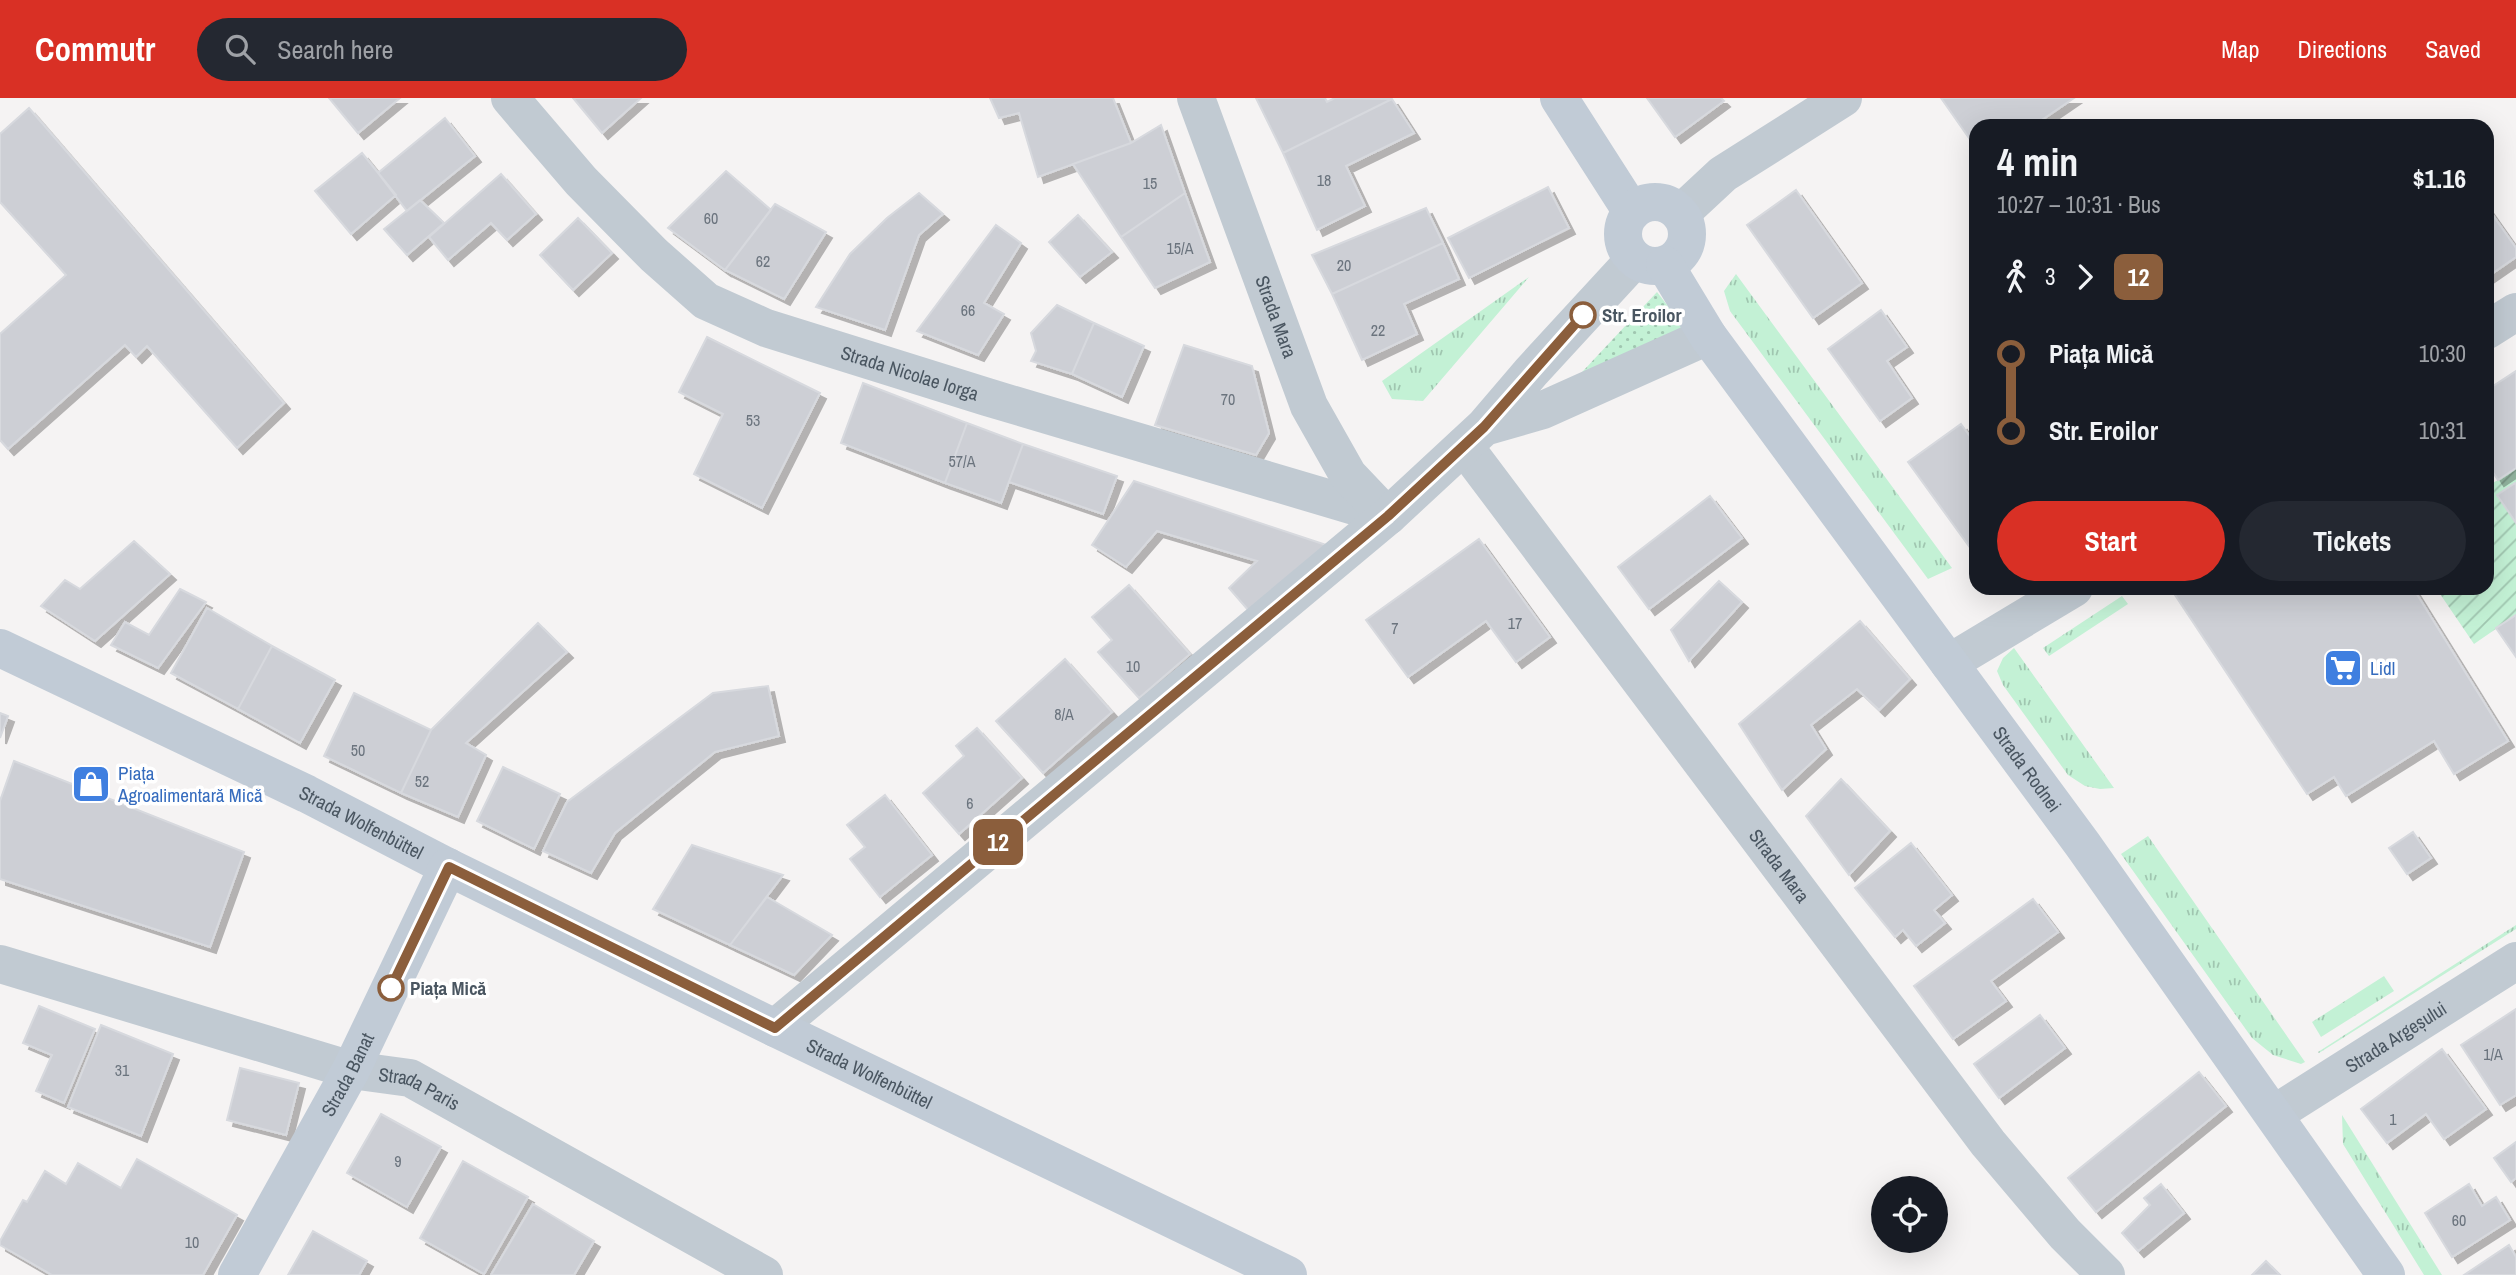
<!DOCTYPE html>
<meta charset="utf-8">
<style>
:root{--surface:#171b24;--page:#242831;--text:#f1f3f6;--muted:#9ea1a6;--accent:#d93025}
body{margin:0;font-family:"Archivo Narrow",sans-serif;background:var(--page);color:var(--text);height:100vh;display:flex;flex-direction:column;font-size:26px;white-space:nowrap}
*{box-sizing:border-box;margin:0}
p{font-size:23px;color:var(--muted)}
.icon{flex:none;width:38px;height:38px;fill:none;stroke:currentColor;stroke-width:2;stroke-linecap:round;stroke-linejoin:round}
.map{position:relative;flex:1;overflow:hidden}
.details{position:absolute;left:1969px;top:21px;width:525px;height:476px;display:flex;flex-direction:column;background:var(--surface);border-radius:21px;box-shadow:0 7px 28px #0002}
.details>*{flex:none}
.badge{padding:0 14px;border-radius:10px;font-size:24px;line-height:46px}
.buttons{position:absolute;left:1871px;top:1078px;display:grid;gap:14px}
.buttons a{display:grid;place-items:center;width:77px;height:77px;border-radius:50%;background:var(--surface);box-shadow:0 7px 28px #0002;font-size:35px}
.map>.badge{position:absolute;translate:-50% -50%;box-shadow:0 0 0 4px #fff}
.legs{display:flex;align-items:center;gap:10px;height:77px;padding:0 28px;font-size:23px}
.legs p{margin-inline-start:auto}
.overview{display:flex;align-items:center;justify-content:space-between;height:119px;padding:0 28px}
h1{font-size:38px;font-weight:700;line-height:52px}
.primary-button{display:flex;gap:14px;margin-top:auto;padding:14px 28px}
.primary-button a{flex:1;height:80px;border-radius:42px;background:var(--accent);color:#fff;font-size:28px;font-weight:700;line-height:80px;text-align:center}
.primary-button a+a{background:var(--page);color:var(--text)}
ul{padding:0 28px;list-style:none}
li{display:flex;align-items:center;gap:24px;height:77px;font-size:26px}
li i{display:grid;place-items:center;width:10px;height:100%;margin:0 9px;background:currentColor}
li i::after{content:'';width:18px;height:18px;margin:-9px;border:5px solid;border-radius:50%;background:var(--surface)}
li p{margin-inline-start:auto}
li:first-child i{background:linear-gradient(#0000 50%,currentColor 0)}
li:last-child i{background:linear-gradient(currentColor 50%,#0000 0)}
header{display:flex;align-items:center;gap:42px;box-sizing:border-box;height:98px;padding:0 35px;background:var(--accent);color:#fff}
header strong{font-size:33px}
nav{display:flex;gap:38px;margin-inline-start:auto;font-size:24px}
.search{width:490px;height:63px;background:var(--page);display:flex;align-items:center;gap:18px;box-sizing:border-box;padding:0 24px;border-radius:38px;color:var(--muted);font-size:26px}
.map>svg:first-child{display:block}
.grass{fill:url(#grass-tufts)}
.park{fill:url(#park-dots)}
.garden{fill:url(#garden-furrows)}
.building{fill:#cdcfd5;stroke:#d7d9de;stroke-width:2;filter:url(#shadow)}
.lines{fill:none;stroke-linecap:round;stroke-linejoin:round}
.minor{stroke:#c1cad2;stroke-width:38}
.tertiary{stroke:#c1cad2;stroke-width:38}
.secondary{stroke:#c1cbd6;stroke-width:38}
.line-1-casing{stroke:#fff;stroke-width:16}
.line-1{stroke:#8b5e3c;stroke-width:10}
.stop-1-dot{fill:#fff;stroke:#8b5e3c;stroke-width:3.5}
.labels{text-anchor:middle;dominant-baseline:central;stroke-width:7;stroke-linejoin:round;paint-order:stroke}
.number-label{font-size:16px;fill:#6b747e}
.stop-label{font-size:19px;font-weight:bold;fill:#4a5661;stroke:#fff;text-anchor:start}
.street-label{font-size:19px;fill:#4a5661;stroke:#fff}
.shop-label{font-size:19px;fill:#366cbe;stroke:#fff;text-anchor:start}
</style>
<header>
<strong>Commutr</strong>
<div class="search"><svg class="icon" aria-label="search" viewBox="0 0 24 24"><circle cx="10" cy="10" r="6"/><path d="M15 15l6 6"/></svg>Search here</div>
<nav><a>Map</a><a>Directions</a><a>Saved</a></nav>
</header>
<div class="map">
<svg width="2516" height="1177" viewBox="0 0 2516 1177">
<defs>
<pattern id="grass-tufts" width="24" height="20" patternUnits="userSpaceOnUse" patternTransform="scale(1.75)"><rect width="24" height="20" fill="#c3f1d5"/><path d="M3 7l-1-3M5 7V3M7 7l1-3M15 17l-1-3M17 17v-4M19 17l1-3" fill="none" stroke="#a0c6b0"/></pattern>
<pattern id="park-dots" width="8" height="8" patternUnits="userSpaceOnUse" patternTransform="scale(1.75)"><rect width="8" height="8" fill="#c3f1d5"/><path d="M2 2h.1M6 6h.1" fill="none" stroke="#a0c6b0" stroke-width="1.8" stroke-linecap="round"/></pattern>
<pattern id="garden-furrows" width="10" height="10" patternUnits="userSpaceOnUse" patternTransform="scale(1.75)"><rect width="10" height="10" fill="#c3f1d5"/><path d="M-1 1l2-2M0 10L10 0M9 11l2-2" fill="none" stroke="#a0c6b0"/></pattern>
<filter id="shadow"><feDropShadow dx="6" dy="6" stdDeviation="0" flood-color="#0004"/></filter>
</defs>
<rect width="100%" height="100%" fill="#f5f3f3"/>
<path class="grass" d="M 1736,176 L 1952,470 L 1928,481 L 1730,213 L 1724,193 Z
M 1529,179 L 1423,303 L 1392,301 L 1382,283 Z
M 2122,498 L 2128,506 L 2049,558 L 2043,550 Z
M 2014,550 L 2114,690 L 2100,691 L 2085,688 L 2068,677 L 2003,587 L 1997,573 L 2003,560 Z
M 2148,738 L 2305,964 L 2301,966 L 2273,957 L 2252,940 L 2121,756 Z
M 2516,827 L 2516,831 L 2319,955 L 2318,954 Z
M 2384,878 L 2394,893 L 2321,939 L 2312,924 Z
M 2342,1017 L 2442,1177 L 2424,1177 L 2343,1046 Z"/>
<path class="park" d="M 1657,194 L 1687,233 L 1569,288 Z"/>
<path class="garden" d="M 2516,370 L 2516,517 L 2474,546 L 2436,490 L 2487,490 L 2487,397 L 2494,392 L 2490,387 Z"/>
<path class="building" d="M 329,0 L 400,0 L 358,35 Z
M 573,0 L 641,0 L 602,35 Z
M 990,0 L 1113,0 L 1131,45 L 1038,79 L 1019,15 L 999,20 Z
M 1256,0 L 1325,0 L 1327,4 L 1335,0 L 1392,1 L 1283,55 Z
M 1647,0 L 1721,0 L 1724,3 L 1675,39 Z
M 1941,0 L 2074,0 L 2036,26 L 2038,28 L 1976,28 L 1976,50 Z
M 1392,1 L 1414,35 L 1346,68 L 1365,108 L 1317,132 L 1283,55 Z
M 29,10 L 284,305 L 237,350 L 147,248 L 136,259 L 125,247 L 8,351 L 0,342 L 0,236 L 66,177 L 0,104 L 0,36 Z
M 445,20 L 475,58 L 407,113 L 378,75 Z
M 1161,27 L 1185,95 L 1121,139 L 1073,66 L 1131,45 Z
M 362,55 L 396,97 L 351,136 L 315,93 Z
M 726,73 L 771,112 L 725,172 L 668,130 Z
M 501,76 L 536,116 L 507,142 L 491,125 L 448,162 L 429,139 Z
M 1548,89 L 1569,130 L 1469,180 L 1448,140 Z
M 1796,92 L 1862,185 L 1813,220 L 1747,127 Z
M 919,95 L 943,116 L 919,137 L 885,232 L 816,209 L 850,156 L 887,120 Z
M 1185,95 L 1210,164 L 1155,190 L 1121,139 Z
M 420,102 L 444,125 L 407,157 L 384,131 Z
M 775,106 L 826,134 L 784,201 L 725,172 Z
M 2487,109 L 2516,150 L 2516,159 L 2487,179 Z
M 1426,110 L 1443,145 L 1332,196 L 1312,157 Z
M 1078,117 L 1112,154 L 1080,179 L 1049,144 Z
M 578,120 L 612,155 L 573,192 L 540,157 Z
M 996,127 L 1021,145 L 984,205 L 1004,216 L 978,257 L 917,233 Z
M 1443,145 L 1459,181 L 1404,206 L 1417,236 L 1362,262 L 1332,196 Z
M 1057,207 L 1094,225 L 1072,276 L 1031,263 L 1036,253 L 1031,235 Z
M 1881,212 L 1907,249 L 1887,263 L 1912,300 L 1880,323 L 1828,251 Z
M 1094,225 L 1144,248 L 1122,299 L 1072,276 Z
M 707,239 L 820,295 L 762,410 L 694,376 L 723,316 L 679,294 Z
M 1184,247 L 1252,268 L 1269,335 L 1256,357 L 1155,327 Z
M 2516,273 L 2516,370 L 2498,382 L 2487,365 L 2487,292 Z
M 863,285 L 967,325 L 945,385 L 841,345 Z
M 967,325 L 1023,346 L 1001,405 L 945,385 Z
M 1961,326 L 1976,347 L 1976,458 L 1908,364 Z
M 1023,346 L 1117,378 L 1103,416 L 1009,384 Z
M 1134,383 L 1326,447 L 1249,513 L 1229,490 L 1257,463 L 1157,433 L 1126,469 L 1092,447 Z
M 2515,385 L 2516,386 L 2516,425 L 2497,397 Z
M 1710,398 L 1742,440 L 1649,511 L 1618,469 Z
M 1479,441 L 1550,539 L 1516,564 L 1486,523 L 1408,579 L 1366,522 Z
M 134,443 L 170,476 L 95,543 L 41,508 L 65,482 L 80,491 Z
M 1719,483 L 1742,504 L 1689,563 L 1671,532 Z
M 1129,487 L 1190,556 L 1139,600 L 1098,554 L 1112,542 L 1092,519 Z
M 2186,490 L 2413,490 L 2508,643 L 2454,676 L 2434,643 L 2346,698 L 2334,679 L 2307,696 L 2175,497 Z
M 180,491 L 206,504 L 158,570 L 111,547 L 125,524 L 149,537 Z
M 207,510 L 272,548 L 238,611 L 171,575 Z
M 2516,517 L 2516,559 L 2496,530 Z
M 1860,523 L 1910,581 L 1879,612 L 1857,591 L 1811,627 L 1826,651 L 1782,692 L 1739,626 Z
M 538,525 L 567,554 L 466,645 L 486,657 L 458,719 L 401,695 L 431,632 Z
M 272,548 L 335,582 L 300,645 L 238,611 Z
M 1065,561 L 1112,614 L 1043,675 L 996,623 Z
M 768,588 L 779,638 L 715,654 L 615,735 L 591,775 L 543,753 L 567,704 L 713,595 Z
M 354,595 L 431,632 L 401,695 L 324,658 Z
M 0,615 L 8,618 L 0,640 Z
M 977,630 L 1022,680 L 959,736 L 923,695 L 964,658 L 956,648 Z
M 14,663 L 244,754 L 210,849 L 0,781 L 0,703 Z
M 503,669 L 560,696 L 534,751 L 477,723 Z
M 1841,681 L 1890,733 L 1849,777 L 1806,718 Z
M 885,697 L 932,757 L 880,799 L 850,761 L 865,749 L 847,727 Z
M 2413,734 L 2431,760 L 2407,776 L 2389,750 Z
M 1911,745 L 1952,797 L 1934,812 L 1945,825 L 1916,848 L 1903,832 L 1895,839 L 1855,790 Z
M 692,747 L 783,777 L 730,847 L 653,811 Z
M 767,799 L 832,837 L 794,877 L 730,847 Z
M 2033,801 L 2058,834 L 1991,883 L 2006,903 L 1953,941 L 1914,888 Z
M 39,908 L 95,931 L 64,1005 L 36,993 L 52,957 L 23,945 Z
M 2516,911 L 2516,997 L 2500,1007 L 2461,947 Z
M 2040,917 L 2065,950 L 1999,1000 L 1974,966 Z
M 101,927 L 173,956 L 141,1038 L 68,1009 Z
M 2442,951 L 2486,1011 L 2444,1041 L 2426,1016 L 2387,1045 L 2361,1011 Z
M 240,970 L 299,985 L 286,1037 L 227,1022 Z
M 2199,974 L 2226,1008 L 2096,1114 L 2068,1080 Z
M 381,1016 L 441,1049 L 407,1109 L 347,1075 Z
M 2516,1044 L 2516,1080 L 2511,1084 L 2494,1060 Z
M 137,1061 L 237,1117 L 203,1177 L 52,1177 L 0,1147 L 0,1143 L 23,1102 L 27,1104 L 45,1073 L 66,1086 L 78,1065 L 121,1090 Z
M 463,1063 L 528,1099 L 484,1176 L 420,1140 Z
M 2161,1086 L 2184,1115 L 2138,1153 L 2122,1135 L 2150,1107 L 2144,1100 Z
M 2469,1086 L 2482,1108 L 2496,1099 L 2510,1122 L 2452,1159 L 2425,1115 Z
M 533,1106 L 594,1143 L 574,1177 L 491,1177 Z
M 313,1133 L 367,1163 L 359,1177 L 288,1177 Z
M 2509,1147 L 2516,1159 L 2516,1177 L 2464,1177 Z
M 2266,1163 L 2280,1177 L 2252,1177 Z"/>
<g class="lines">
<g class="minor">
<path id="s1" d="M 510,0 L 581,83 L 654,157 L 706,203 L 766,230 L 987,299 L 1388,418"/>
<path id="s2" d="M 1196,0 L 1309,308 L 1348,377 L 1386,417"/>
<path d="M 1680,116 L 1723,76 L 1843,0"/>
<path d="M 2487,232 L 2516,214"/>
<path id="s3" d="M 1464,348 L 1988,1045 L 2065,1136 L 2106,1177"/>
<path d="M 1949,565 L 2074,490"/>
<path id="s4" d="M 0,866 L 351,972 L 410,980 L 764,1177"/>
<path id="s5" d="M 2274,1016 L 2516,863"/>
</g>
<path class="tertiary" d="M 1484,329 L 1543,312 L 1708,238
M 775,930 L 1388,418 L 1484,329 L 1531,274 L 1635,161"/>
<g class="secondary">
<path d="M 1559,0 L 1632,114"/>
<circle cx="1655" cy="136" r="32"/>
<path id="s6" d="M 1665,167 L 1708,238 L 2083,747 L 2386,1177"/>
<path id="s7" d="M 0,550 L 307,696 L 448,769 L 775,930 L 1288,1177"/>
<path id="s8" d="M 237,1177 L 351,972 L 448,769"/>
</g>
</g>
<g class="lines">
<defs>
<path id="line-1" d="M 391,890 L 449,769 L 775,930 L 1388,418 L 1484,329 L 1583,217"/>
</defs>
<use href="#line-1" class="line-1-casing"/>
<use href="#line-1" class="line-1"/>
</g>
<defs>
<symbol id="supermarket-square" viewBox="-11 -11 22 22"><rect x="-9" y="-9" width="18" height="18" rx="4" fill="#3f7fe0" stroke="#fff"/><path d="M-6-5.5h2.5l.6 2H6L4.5 2H-2.5L-4.4-4H-6ZM-1.5 3.2a1.3 1.3 0 1 0 .1 0ZM3 3.2a1.3 1.3 0 1 0 .1 0Z" fill="#fff"/></symbol>
<symbol id="shop-square" viewBox="-11 -11 22 22"><rect x="-9" y="-9" width="18" height="18" rx="4" fill="#3f7fe0" stroke="#fff"/><path d="M-5-2.5h2.3a2.7 3.5 0 0 1 5.4 0H5L5.5 6h-11ZM-1.5-2.5h3a1.5 2.3 0 0 0-3 0Z" fill="#fff"/></symbol>
</defs>
<g fill-rule="evenodd">
<use href="#supermarket-square" x="2321" y="548" width="44" height="44"/>
<use href="#shop-square" x="69" y="664" width="44" height="44"/>
</g>
<g class="stop-1-dot">
<circle cx="1583" cy="217" r="12"/>
<circle cx="391" cy="890" r="12"/>
</g>
<g class="labels">
<g class="number-label">
<text x="1324" y="82">18</text>
<text x="1150" y="85">15</text>
<text x="711" y="120">60</text>
<text x="1180" y="150">15/A</text>
<text x="763" y="163">62</text>
<text x="1344" y="167">20</text>
<text x="968" y="212">66</text>
<text x="1378" y="232">22</text>
<text x="1228" y="301">70</text>
<text x="753" y="322">53</text>
<text x="962" y="363">57/A</text>
<text x="1515" y="525">17</text>
<text x="1395" y="530">7</text>
<text x="1133" y="568">10</text>
<text x="1064" y="616">8/A</text>
<text x="358" y="652">50</text>
<text x="422" y="683">52</text>
<text x="970" y="705">6</text>
<text x="2493" y="956">1/A</text>
<text x="122" y="972">31</text>
<text x="2393" y="1021">1</text>
<text x="398" y="1063">9</text>
<text x="2459" y="1122">60</text>
<text x="192" y="1144">10</text>
</g>
<g class="stop-label">
<text x="1602" y="217">Str. Eroilor</text>
<text x="410" y="890">Piața Mică</text>
</g>
<g class="street-label">
<text stroke="none"><textPath href="#s2" startOffset="233">Strada Mara</textPath></text>
<text stroke="none"><textPath href="#s1" startOffset="499">Strada Nicolae Iorga</textPath></text>
<text stroke="none"><textPath href="#s6" startOffset="621">Strada Rodnei</textPath></text>
<text stroke="none"><textPath href="#s7" startOffset="401">Strada Wolfenbüttel</textPath></text>
<text stroke="none"><textPath href="#s3" startOffset="525">Strada Mara</textPath></text>
<text stroke="none"><textPath href="#s5" startOffset="144">Strada Argeșului</textPath></text>
<text stroke="none"><textPath href="#s8" startOffset="229">Strada Banat</textPath></text>
<text stroke="none"><textPath href="#s7" startOffset="968">Strada Wolfenbüttel</textPath></text>
<text stroke="none"><textPath href="#s4" startOffset="438">Strada Paris</textPath></text>
</g>
<g class="shop-label">
<text x="2370" y="570">Lidl</text>
<text x="118" y="675">Piața<tspan x="118" dy="22">Agroalimentară Mică</tspan></text>
</g>
</g>
</svg>
<div class="buttons">
<a><svg class="icon" aria-label="locate" viewBox="0 0 24 24"><circle cx="12" cy="12" r="6"/><path d="M12 2v4M12 18v4M2 12h4M18 12h4"/></svg></a>
</div>
<b class="badge" style="left:998px;top:744px;background:#8b5e3c;color:#fff">12</b>
<section class="details">
<div class="overview"><div><h1>4 min</h1><p>10:27 – 10:31 · Bus</p></div><b>$1.16</b></div>
<div class="legs"><svg class="icon" aria-label="walk" viewBox="0 0 24 24"><circle cx="13" cy="4" r="2"/><path d="M13 8l-2 6 4 7M11 14l-3 7M7 12l3-4h3l4 4"/></svg>3<svg class="icon" aria-label="forward" viewBox="0 0 24 24"><path d="M9 5l7 7-7 7"/></svg><b class="badge" style="background:#8b5e3c;color:#fff">12</b></div>
<ul>
<li><i style="color:#8b5e3c"></i><b>Piața Mică</b><p>10:30</p></li>
<li><i style="color:#8b5e3c"></i><b>Str. Eroilor</b><p>10:31</p></li>
</ul>
<div class="primary-button"><a>Start</a><a>Tickets</a></div>
</section>
</div>
